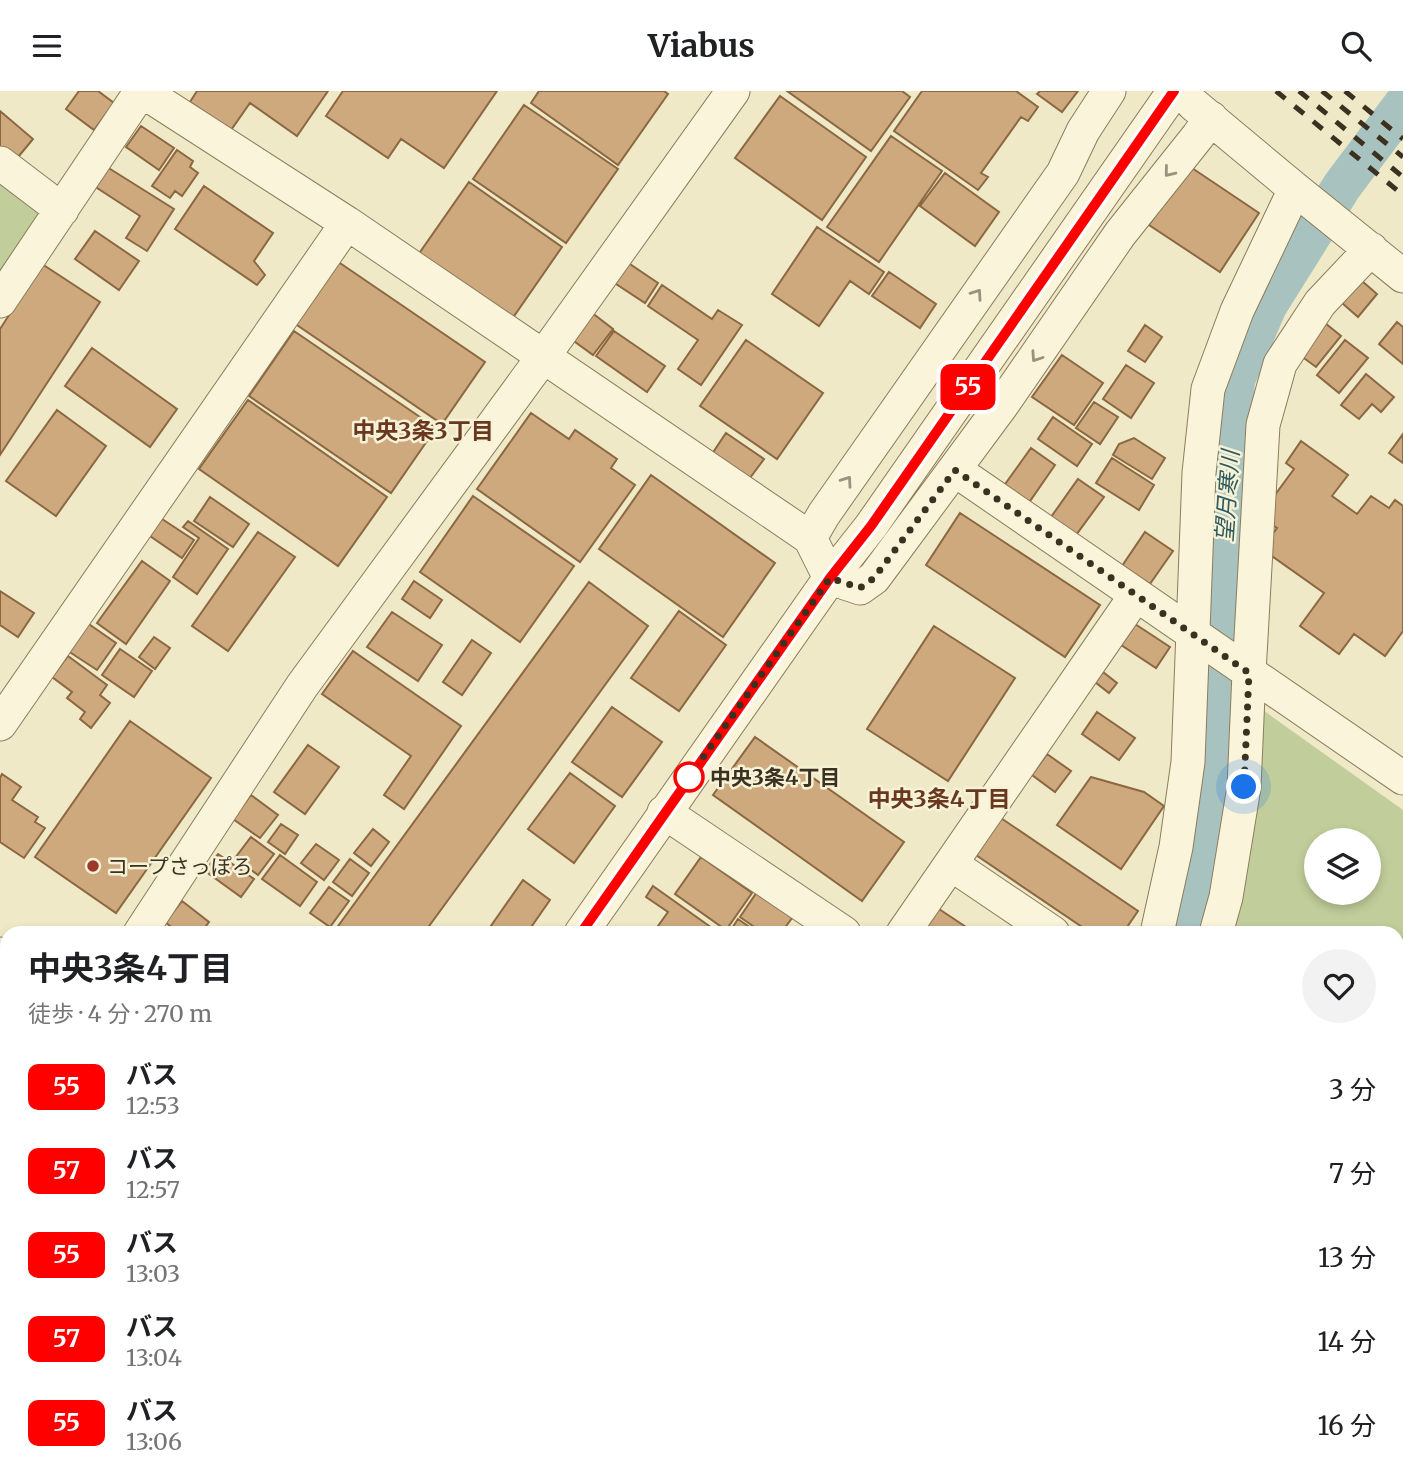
<!DOCTYPE html>
<html lang="ja">
<meta charset="utf-8">
<style>
:root{--surface:#fff;--page:#f2f2f2;--text:#202124;--muted:#757577}
body{margin:0;font-family:Merriweather,"Noto Sans JP",serif;background:var(--page);color:var(--text);height:100vh;display:flex;flex-direction:column;font-size:26px;white-space:nowrap}
*{box-sizing:border-box;margin:0}
p{font-size:23px;color:var(--muted)}
.icon{flex:none;width:38px;height:38px;fill:none;stroke:currentColor;stroke-width:2;stroke-linecap:round;stroke-linejoin:round}
.map{position:relative;flex:1;overflow:hidden}
.sheet{position:absolute;left:0px;top:835px;width:1404px;height:555px;display:flex;flex-direction:column;background:var(--surface);border-radius:21px 21px 0 0;box-shadow:0 4px 10px #0003}
.sheet>*{flex:none}
.badge{padding:0 14px;border-radius:10px;font-size:24px;line-height:46px}
.controls{position:absolute;left:1304px;top:737px;display:grid;gap:14px}
.controls a{display:grid;place-items:center;width:77px;height:77px;border-radius:50%;background:var(--surface);box-shadow:0 4px 10px #0003;font-size:35px}
.you{position:absolute;width:35px;height:35px;margin:-18px;border:5px solid #fff;border-radius:50%;background:#1a73e8;box-shadow:0 0 0 10px #1a73e833}
.map>.badge{position:absolute;translate:-50% -50%;box-shadow:0 0 0 4px #fff}
.round{display:grid;place-items:center;flex:none;width:74px;height:74px;border-radius:37px;background:var(--page)}
.summary{display:flex;align-items:center;justify-content:space-between;height:119px;padding:0 28px}
h1{font-size:33px;font-weight:700;line-height:52px}
ul{padding:0;list-style:none}
li{display:flex;align-items:center;gap:21px;height:84px;padding:0 28px}
li div{flex:1}
li b{display:block;font-size:26px}
li em{font-style:normal}
li .badge{min-width:77px;font-weight:700;text-align:center}
header{display:flex;justify-content:space-between;align-items:center;height:91px;padding:0 28px;background:var(--surface);font-size:32px;font-weight:700}
.map>svg:first-child{display:block}
.green{fill:#c1ce9b;fill-rule:evenodd}
.lines{fill:none;stroke-linecap:round;stroke-linejoin:round}
.river{stroke:#a8c3bf;stroke-width:40}
.building{fill:#cea97d;stroke:#8b6841;stroke-width:2}
.minor-casing{stroke:#8c7c5c;stroke-width:35}
.minor{stroke:#faf4db;stroke-width:33}
.rail{stroke:#3c3120;stroke-width:5;stroke-dasharray:12 12;stroke-linecap:butt}
.oneway{stroke:#9b927e}
.line-casing{stroke:#fff;stroke-width:16}
.line{stroke:#f00;stroke-width:10}
.walk{stroke:#3c3120;stroke-width:7;stroke-dasharray:0 12.6}
.stop-dot{fill:#fff;stroke:#f00;stroke-width:3.5}
.poi-dot{fill:#9c392b;stroke:#f6f2d7;stroke-width:2.5}
.labels{text-anchor:middle;dominant-baseline:central;stroke-width:5;stroke-linejoin:round;paint-order:stroke}
.stop-label{font-size:21px;font-weight:bold;fill:#3c3120;stroke:#f6f2d7;text-anchor:start}
.poi-label{font-size:21px;fill:#3c3120;stroke:#f6f2d7;text-anchor:start}
.neighbourhood-label{font-size:23px;font-weight:bold;fill:#69381e;stroke:#f6f2d7}
.water-label{font-size:23px;font-style:italic;fill:#2f595c;stroke:#f6f2d7}
</style>
<header><svg class="icon" aria-label="menu" viewBox="0 0 24 24"><path d="M4 6h16M4 12h16M4 18h16"/></svg>Viabus<svg class="icon" aria-label="search" viewBox="0 0 24 24"><circle cx="10" cy="10" r="6"/><path d="M15 15l6 6"/></svg></header>
<div class="map">
<svg width="1403" height="1389" viewBox="0 0 1403 1389">
<rect width="100%" height="100%" fill="#efe9c7"/>
<path class="green" d="M 0,84 L 51,119 L 0,192 Z
M 1253,612 L 1403,719 L 1403,1061 L 1396,1057 L 1396,842 L 1217,842 ZM 1316,749 L 1368,749 L 1368,802 L 1316,802 Z
M 1116,1383 L 1265,1383 L 1260,1389 L 1126,1389 Z"/>
<g class="lines">
<path class="river" d="M 1190,842 L 1199,819 L 1235,289 L 1267,215 L 1342,95 L 1403,14
M 963,1389 L 967,1382"/>
</g>
<path class="building" d="M 79,0 L 98,0 L 114,12 L 94,39 L 66,18 Z
M 197,0 L 328,0 L 297,45 L 250,12 L 231,39 L 190,11 Z
M 343,0 L 497,0 L 444,77 L 401,48 L 388,67 L 326,25 Z
M 539,0 L 664,0 L 668,3 L 618,74 L 531,12 Z
M 787,0 L 902,0 L 910,6 L 871,60 Z
M 922,0 L 1016,0 L 1038,16 L 1028,30 L 1021,26 L 981,82 L 988,86 L 978,99 L 894,40 Z
M 1040,0 L 1078,0 L 1062,21 L 1037,3 Z
M 780,5 L 866,66 L 822,129 L 735,67 Z
M 524,14 L 618,78 L 566,152 L 473,88 Z
M 0,20 L 33,48 L 14,71 L 0,59 Z
M 141,35 L 174,57 L 159,79 L 126,56 Z
M 891,45 L 942,80 L 879,171 L 827,136 Z
M 177,59 L 193,70 L 190,76 L 198,82 L 182,105 L 175,100 L 170,107 L 152,95 Z
M 1189,75 L 1259,122 L 1220,181 L 1149,134 Z
M 107,76 L 174,118 L 147,160 L 126,147 L 140,125 L 94,95 Z
M 945,82 L 999,121 L 975,155 L 920,115 Z
M 469,91 L 562,156 L 512,228 L 418,164 Z
M 204,95 L 273,142 L 254,170 L 265,184 L 257,194 L 175,138 Z
M 817,136 L 884,181 L 869,203 L 850,190 L 819,235 L 772,203 Z
M 95,140 L 139,170 L 119,199 L 75,168 Z
M 624,169 L 658,192 L 645,212 L 610,189 Z
M 337,170 L 485,271 L 442,333 L 294,232 Z
M 42,173 L 100,211 L 0,364 L 0,238 Z
M 889,181 L 936,213 L 920,237 L 872,205 Z
M 1354,183 L 1377,203 L 1358,226 L 1334,205 Z
M 662,194 L 712,228 L 718,219 L 742,234 L 701,294 L 678,278 L 698,249 L 648,215 Z
M 587,218 L 613,238 L 593,264 L 567,245 Z
M 1315,224 L 1341,245 L 1316,276 L 1301,265 Z
M 1397,231 L 1403,236 L 1403,273 L 1379,253 Z
M 1145,234 L 1162,246 L 1145,271 L 1128,260 Z
M 294,240 L 436,337 L 391,402 L 249,305 Z
M 614,240 L 665,275 L 647,301 L 596,265 Z
M 746,249 L 823,302 L 777,368 L 700,315 Z
M 1345,249 L 1368,267 L 1339,302 L 1317,284 Z
M 92,257 L 177,318 L 150,356 L 65,295 Z
M 1062,264 L 1103,292 L 1074,334 L 1032,306 Z
M 1126,274 L 1154,292 L 1131,327 L 1103,308 Z
M 1366,283 L 1394,306 L 1381,321 L 1372,313 L 1359,328 L 1341,314 Z
M 248,309 L 387,406 L 338,475 L 199,378 Z
M 1094,311 L 1118,326 L 1100,353 L 1076,337 Z
M 57,319 L 106,355 L 56,425 L 6,390 Z
M 531,322 L 569,348 L 575,339 L 617,368 L 611,377 L 635,394 L 580,471 L 477,398 Z
M 1053,326 L 1092,353 L 1077,375 L 1038,348 Z
M 726,342 L 764,368 L 747,391 L 710,366 Z
M 1403,343 L 1403,372 L 1389,362 Z
M 1134,347 L 1165,367 L 1152,388 L 1113,364 L 1119,353 Z
M 1301,350 L 1348,384 L 1332,405 L 1357,423 L 1371,405 L 1389,417 L 1395,409 L 1403,415 L 1403,540 L 1385,565 L 1354,543 L 1339,563 L 1300,535 L 1324,502 L 1262,458 L 1277,437 L 1268,431 L 1266,416 L 1294,378 L 1286,372 Z
M 1031,357 L 1055,374 L 1028,413 L 1003,396 Z
M 1112,367 L 1154,394 L 1139,419 L 1096,392 Z
M 651,384 L 775,472 L 723,546 L 599,458 Z
M 1078,388 L 1104,406 L 1076,444 L 1051,426 Z
M 473,405 L 574,475 L 520,551 L 420,481 Z
M 210,406 L 249,433 L 233,456 L 194,430 Z
M 960,422 L 1100,514 L 1065,566 L 926,474 Z
M 159,426 L 194,449 L 182,467 L 147,443 Z
M 188,430 L 228,458 L 197,503 L 173,486 L 199,447 L 183,436 Z
M 258,441 L 295,466 L 228,560 L 192,535 Z
M 1145,441 L 1173,460 L 1150,493 L 1122,475 Z
M 142,470 L 170,490 L 126,553 L 97,532 Z
M 414,490 L 442,509 L 430,527 L 402,508 Z
M 589,491 L 648,535 L 424,842 L 333,842 Z
M 0,500 L 34,522 L 18,546 L 0,534 Z
M 679,520 L 726,554 L 679,620 L 631,587 Z
M 392,521 L 442,554 L 418,590 L 367,556 Z
M 83,529 L 116,552 L 97,579 L 68,560 Z
M 1132,531 L 1170,556 L 1156,577 L 1118,552 Z
M 934,535 L 1015,587 L 948,690 L 867,638 Z
M 154,546 L 170,557 L 155,578 L 139,566 Z
M 472,549 L 491,562 L 462,604 L 443,591 Z
M 120,558 L 152,580 L 134,606 L 102,584 Z
M 353,560 L 461,635 L 404,718 L 384,704 L 411,665 L 322,603 Z
M 68,565 L 107,594 L 100,604 L 110,612 L 91,637 L 80,628 L 85,621 L 67,607 L 72,601 L 52,586 Z
M 1103,581 L 1117,592 L 1109,602 L 1095,591 Z
M 612,616 L 662,651 L 622,706 L 572,671 Z
M 1097,621 L 1135,647 L 1119,669 L 1082,643 Z
M 130,630 L 211,687 L 116,822 L 35,766 Z
M 755,646 L 904,751 L 862,810 L 713,704 Z
M 308,654 L 339,676 L 305,723 L 274,701 Z
M 1047,663 L 1071,680 L 1055,701 L 1032,684 Z
M 570,682 L 615,715 L 574,772 L 528,738 Z
M 2,683 L 21,696 L 12,709 L 38,726 L 35,731 L 45,737 L 24,767 L 0,751 L 0,687 Z
M 1091,686 L 1144,701 L 1164,715 L 1121,778 L 1057,734 Z
M 251,704 L 278,724 L 260,747 L 233,728 Z
M 995,723 L 1138,820 L 1123,842 L 1091,842 L 970,760 Z
M 281,733 L 298,744 L 285,763 L 268,751 Z
M 373,738 L 389,751 L 371,775 L 354,762 Z
M 251,746 L 274,763 L 258,784 L 235,767 Z
M 316,753 L 339,769 L 324,789 L 301,772 Z
M 218,763 L 254,788 L 241,806 L 205,780 Z
M 280,764 L 317,791 L 300,815 L 262,788 Z
M 701,766 L 752,802 L 726,839 L 675,803 Z
M 350,768 L 369,782 L 352,805 L 333,791 Z
M 523,789 L 550,809 L 527,842 L 486,842 Z
M 653,795 L 719,842 L 653,842 L 668,821 L 646,806 Z
M 329,796 L 349,810 L 330,836 L 310,822 Z
M 759,798 L 795,823 L 781,842 L 763,842 L 740,826 Z
M 182,810 L 209,831 L 201,842 L 179,842 L 165,831 Z
M 936,816 L 975,842 L 919,842 Z
M 738,828 L 758,842 L 729,842 Z
M 7,921 L 7,957 L 0,953 L 0,931 Z
M 7,1073 L 7,1116 L 0,1111 L 0,1082 Z
M 0,1118 L 7,1124 L 7,1137 L 0,1147 Z
M 1396,1132 L 1403,1136 L 1403,1220 L 1396,1216 Z
M 7,1216 L 7,1300 L 2,1307 L 0,1306 L 0,1226 Z
M 1403,1227 L 1403,1336 L 1396,1346 L 1396,1237 Z
M 52,1382 L 67,1382 L 76,1389 L 47,1389 Z
M 116,1382 L 147,1382 L 154,1388 L 111,1389 Z
M 248,1382 L 270,1382 L 279,1389 L 243,1389 Z
M 337,1382 L 391,1382 L 387,1389 L 346,1389 Z
M 492,1382 L 541,1382 L 536,1389 L 487,1389 Z
M 603,1382 L 633,1382 L 642,1389 L 598,1389 Z
M 1286,1382 L 1323,1382 L 1332,1389 L 1282,1389 Z"/>
<g class="lines">
<defs>
<path id="minor" d="M 142,0 L 347,132 L 810,447 L 830,487 L 860,497 L 874,487 L 1002,314 L 1120,143 L 1198,45 L 1211,27
M 1193,13 L 1295,98 L 1403,185
M 0,72 L 62,119
M 0,210 L 141,0
M 955,379 L 1403,687
M 810,447 L 824,423 L 1063,82 L 1083,40 L 1109,0
M 0,633 L 347,132
M 664,721 L 844,842
M 951,773 L 1053,842
M 140,842 L 302,595 L 543,266 L 733,0
M 581,842 L 830,487 L 871,435 L 1174,0
M 903,842 L 1136,504
M 1157,842 L 1176,756 L 1188,671 L 1199,382 L 1208,298 L 1237,220 L 1295,98
M 1216,842 L 1226,806 L 1244,696 L 1249,582 L 1263,334 L 1280,273 L 1320,212 L 1371,158
M 0,863 L 7,867
M 0,1047 L 7,1037
M 1396,1076 L 1403,1080
M 0,1168 L 7,1173
M 299,1382 L 308,1389
M 737,1382 L 746,1389
M 1067,1382 L 1076,1389
M 29,1389 L 34,1382
M 202,1389 L 206,1382
M 943,1389 L 946,1382
M 1007,1389 L 1010,1382"/>
</defs>
<use href="#minor" class="minor-casing"/>
<use href="#minor" class="minor"/>
<path class="rail" d="M 1276,0 L 1403,104
M 1299,0 L 1403,86
M 1322,0 L 1403,66
M 1345,0 L 1403,48"/>
</g>
<defs><path id="oneway-chevron" d="M-2-3.5L2.5 0L-2 3.5" fill="none" stroke-width="1.6" stroke-linecap="round" stroke-linejoin="round" transform="scale(1.75)"/></defs>
<g class="oneway">
<use href="#oneway-chevron" transform="translate(1169 81) rotate(129)"/>
<use href="#oneway-chevron" transform="translate(977 203) rotate(-55)"/>
<use href="#oneway-chevron" transform="translate(1036 266) rotate(124)"/>
<use href="#oneway-chevron" transform="translate(847 390) rotate(-55)"/>
</g>
<g class="lines">
<defs>
<path id="line" d="M 581,842 L 830,487 L 871,435 L 1174,0"/>
</defs>
<use href="#line" class="line-casing"/>
<use href="#line" class="line"/>
<path class="walk" d="M 689,686 L 830,487 L 860,497 L 874,487 L 955,379 L 1249,582 L 1244,696"/>
</g>
<circle class="stop-dot" cx="689" cy="686" r="14"/>
<circle class="poi-dot" cx="93" cy="775" r="7"/>
<g class="labels">
<g class="stop-label">
<text x="710" y="686">中央3条4丁目</text>
</g>
<g class="poi-label">
<text x="107" y="775">コープさっぽろ</text>
</g>
<g class="neighbourhood-label">
<text x="423" y="339">中央3条3丁目</text>
<text x="939" y="707">中央3条4丁目</text>
</g>
<g class="water-label">
<text transform="translate(1227 405) rotate(-86)">望月寒川</text>
</g>
</g>
</svg>
<div class="controls">
<a><svg class="icon" aria-label="layers" viewBox="0 0 24 24"><path d="M12 4l9 5-9 5-9-5zM3 14l9 5 9-5"/></svg></a>
</div>
<div class="you" style="left:1244px;top:696px"></div>
<b class="badge" style="left:968px;top:296px;background:#f00;color:#fff">55</b>
<section class="sheet">
<div class="summary"><div><h1>中央3条4丁目</h1><p>徒歩 · 4 分 · 270 m</p></div><a class="round"><svg class="icon" aria-label="heart" viewBox="0 0 24 24"><path d="M12 20l-8-8c-3-5 5-10 8-4 3-6 11-1 8 4z"/></svg></a></div>
<ul>
<li><span class="badge" style="background:#f00;color:#fff">55</span><div><b>バス</b><p>12:53</p></div><em>3 分</em></li>
<li><span class="badge" style="background:#f00;color:#fff">57</span><div><b>バス</b><p>12:57</p></div><em>7 分</em></li>
<li><span class="badge" style="background:#f00;color:#fff">55</span><div><b>バス</b><p>13:03</p></div><em>13 分</em></li>
<li><span class="badge" style="background:#f00;color:#fff">57</span><div><b>バス</b><p>13:04</p></div><em>14 分</em></li>
<li><span class="badge" style="background:#f00;color:#fff">55</span><div><b>バス</b><p>13:06</p></div><em>16 分</em></li>
</ul>
</section>
</div>
